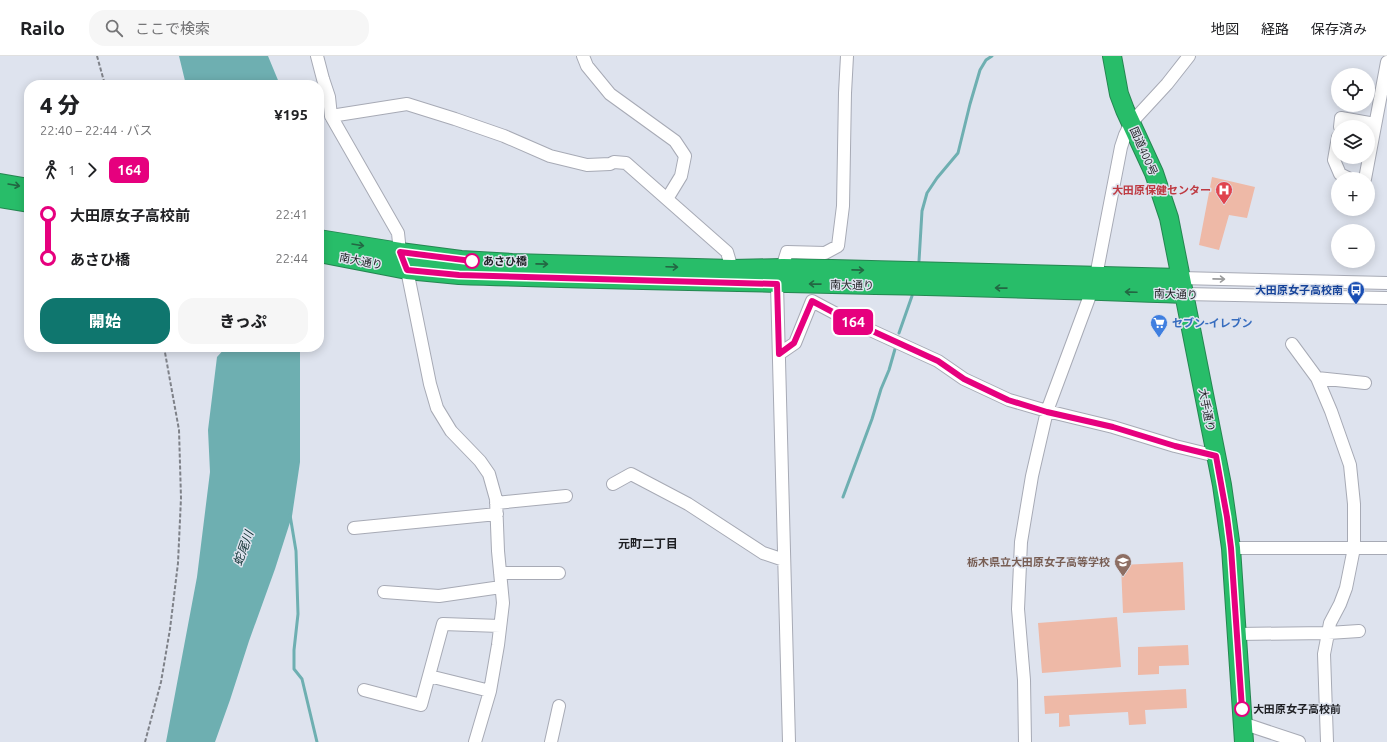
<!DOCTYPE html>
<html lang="ja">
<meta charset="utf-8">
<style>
:root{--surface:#fff;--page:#f6f6f6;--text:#202124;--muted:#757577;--line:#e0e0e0;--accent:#0f766e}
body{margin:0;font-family:Ubuntu,"Noto Sans JP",sans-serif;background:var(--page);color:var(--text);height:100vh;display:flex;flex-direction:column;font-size:15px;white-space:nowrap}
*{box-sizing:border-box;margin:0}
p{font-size:13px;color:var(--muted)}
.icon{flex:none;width:22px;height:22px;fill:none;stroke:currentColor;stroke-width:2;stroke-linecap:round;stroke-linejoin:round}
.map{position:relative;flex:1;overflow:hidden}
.details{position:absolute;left:24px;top:24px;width:300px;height:272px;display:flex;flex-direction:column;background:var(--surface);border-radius:16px;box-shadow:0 2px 10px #0003}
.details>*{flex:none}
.badge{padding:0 8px;border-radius:6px;font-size:14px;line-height:26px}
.tools{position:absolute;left:1331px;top:12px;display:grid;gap:8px}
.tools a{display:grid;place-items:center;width:44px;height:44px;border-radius:50%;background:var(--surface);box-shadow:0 2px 10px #0003;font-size:20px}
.map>.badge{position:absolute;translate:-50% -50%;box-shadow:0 0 0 2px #fff}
.legs{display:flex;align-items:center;gap:6px;height:44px;padding:0 16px;font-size:13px}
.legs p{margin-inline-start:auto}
.headline{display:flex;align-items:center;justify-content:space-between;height:68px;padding:0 16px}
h1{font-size:22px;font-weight:800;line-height:30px}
.cta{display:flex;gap:8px;margin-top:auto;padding:8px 16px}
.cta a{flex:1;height:46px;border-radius:16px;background:var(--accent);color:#fff;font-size:16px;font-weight:800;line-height:46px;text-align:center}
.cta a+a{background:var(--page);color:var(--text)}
ul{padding:0 16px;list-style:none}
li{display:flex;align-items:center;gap:14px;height:44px;font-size:15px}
li i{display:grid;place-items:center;width:6px;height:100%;margin:0 5px;background:currentColor}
li i::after{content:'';width:10px;height:10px;margin:-5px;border:3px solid;border-radius:50%;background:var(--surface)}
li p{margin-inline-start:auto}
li:first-child i{background:linear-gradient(#0000 50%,currentColor 0)}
li:last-child i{background:linear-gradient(currentColor 50%,#0000 0)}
header{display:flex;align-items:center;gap:24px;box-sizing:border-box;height:56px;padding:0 20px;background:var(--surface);border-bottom:1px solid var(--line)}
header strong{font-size:19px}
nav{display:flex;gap:22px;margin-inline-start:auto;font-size:14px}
.search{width:280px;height:36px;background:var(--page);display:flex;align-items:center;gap:10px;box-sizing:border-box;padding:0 14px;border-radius:16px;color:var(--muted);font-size:15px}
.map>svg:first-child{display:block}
.water{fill:#6eafb1}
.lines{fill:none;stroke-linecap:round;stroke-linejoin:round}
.stream{stroke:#6eafb1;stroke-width:3}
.building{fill:#eeb9a7}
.minor-casing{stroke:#a7aab5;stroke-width:14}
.highway-casing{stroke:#258651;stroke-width:20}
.path{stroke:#7f8289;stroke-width:2;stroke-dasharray:4 2;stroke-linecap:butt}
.minor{stroke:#fff;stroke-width:12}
.highway{stroke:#28bd69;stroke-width:18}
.oneway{stroke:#236743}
.oneway2{stroke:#9a9b9c}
.line-1-casing{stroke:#fff;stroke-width:9}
.line-1{stroke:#e6007e;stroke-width:6}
.stop-1-dot{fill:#fff;stroke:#e6007e;stroke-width:2}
.labels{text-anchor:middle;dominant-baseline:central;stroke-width:3;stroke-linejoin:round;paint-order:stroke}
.street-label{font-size:11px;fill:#1f2024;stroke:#dee3ee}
.health-label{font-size:11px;font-weight:bold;fill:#be3a42;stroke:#dee3ee;text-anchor:end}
.stop-label{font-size:11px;font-weight:bold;fill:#1f2024;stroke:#dee3ee;text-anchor:start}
.transit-label{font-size:11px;font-weight:bold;fill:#164399;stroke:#dee3ee;text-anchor:end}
.shop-label{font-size:11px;font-weight:bold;fill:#366cbe;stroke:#dee3ee;text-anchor:start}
.education-label{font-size:11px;font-weight:bold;fill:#785e54;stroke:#dee3ee;text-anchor:end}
.neighbourhood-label{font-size:12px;font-weight:bold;fill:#1f2024;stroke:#dee3ee}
.water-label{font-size:12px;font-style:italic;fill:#0f3032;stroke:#dee3ee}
</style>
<header>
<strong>Railo</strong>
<div class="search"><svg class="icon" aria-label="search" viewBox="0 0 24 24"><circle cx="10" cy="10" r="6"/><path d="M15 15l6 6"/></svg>ここで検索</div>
<nav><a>地図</a><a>経路</a><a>保存済み</a></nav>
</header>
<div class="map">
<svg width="1387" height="686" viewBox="0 0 1387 686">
<rect width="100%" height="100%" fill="#dee3ee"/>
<path class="water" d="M 179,0 L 268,0 L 280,29 L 186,29 Z
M 226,291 L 300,291 L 300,406 L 292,460 L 275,513 L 249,585 L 230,644 L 215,686 L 166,686 L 197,521 L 210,416 L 208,374 L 217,301 Z"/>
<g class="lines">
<path class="stream" d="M 919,205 L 922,155 L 927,137 L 937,122 L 958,97 L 970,48 L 980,14 L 986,4 L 992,0
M 899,277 L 912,240
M 843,441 L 872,363 L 881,333 L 889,314 L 895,293
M 290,459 L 296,495 L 298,558 L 294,594 L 294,613 L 302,623 L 317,686"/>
</g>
<path class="building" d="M 1212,121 L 1255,131 L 1247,162 L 1229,159 L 1219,194 L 1199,189 Z
M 1183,506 L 1185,554 L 1123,557 L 1121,509 Z
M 1117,561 L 1121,611 L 1042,617 L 1038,567 Z
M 1188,589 L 1189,609 L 1159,610 L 1159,618 L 1138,619 L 1138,591 Z
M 1186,633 L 1187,652 L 1145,654 L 1146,668 L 1129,669 L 1128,656 L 1069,659 L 1070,670 L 1059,671 L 1059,657 L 1045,658 L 1044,640 Z"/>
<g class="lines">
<defs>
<path id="minor" d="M 317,0 L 323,23 L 329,41 L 331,60 L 398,177 L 400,196 L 407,214 L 430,328 L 437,352 L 451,375 L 480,405 L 489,418 L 496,443 L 498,495 L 503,547 L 498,589 L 490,635 L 475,686
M 583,0 L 587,10 L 610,38 L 675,85 L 685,100 L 681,120 L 667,143
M 331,60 L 407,48 L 455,63 L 504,80 L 550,100 L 587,109 L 610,108 L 614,106 L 626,107 L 727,196 L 732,213
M 1340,71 L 1341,62 L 1375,68
M 1338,81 L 1334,104 L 1340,118 L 1350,123
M 1365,123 L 1387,6
M 1180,222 L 1387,227
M 1184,238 L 1387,242
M 1292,288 L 1317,322 L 1331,355 L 1350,409 L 1354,448 L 1354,492 L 1346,532 L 1340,548 L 1330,567 L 1324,598 L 1327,686
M 779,298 L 795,287 L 812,245 L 844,262 L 938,305 L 964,323 L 1009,344 L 1047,355 L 1113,371 L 1175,390 L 1216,400
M 1317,322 L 1365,327
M 613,428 L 631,418 L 688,448 L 763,497 L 784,504
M 496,447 L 566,440
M 354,472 L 497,458
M 1231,492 L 1387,492
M 500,517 L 559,517
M 384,536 L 439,540 L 501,531
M 1237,578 L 1328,577 L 1359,575
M 429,620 L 490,635
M 364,634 L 421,649 L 443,568 L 500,570
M 1242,667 L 1299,686
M 551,686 L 559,650
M 789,686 L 777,228 L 787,196 L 825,197 L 838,190 L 843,150 L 845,37 L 847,0
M 1025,686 L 1024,624 L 1018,553 L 1021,486 L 1032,420 L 1047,355 L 1092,234 L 1096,220 L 1121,91 L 1125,79 L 1131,67 L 1167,28 L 1189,0"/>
<path id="highway" d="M 1112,0 L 1119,38 L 1125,54 L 1154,117 L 1169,162 L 1222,429 L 1231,492 L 1244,686
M 0,127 L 29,132
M 0,142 L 29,147
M 319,183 L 400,196 L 461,204 L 512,207 L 732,213 L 783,212 L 832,213 L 1180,222
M 319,197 L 407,214 L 459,219 C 701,227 942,228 1184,238"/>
</defs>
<use href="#minor" class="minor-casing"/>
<use href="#highway" class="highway-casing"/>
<path class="path" d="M 97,0 L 105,29
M 145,686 L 161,626 L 170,573 L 178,507 L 181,442 L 179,374 L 164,291"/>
<use href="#minor" class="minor"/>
<use href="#highway" class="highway"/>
</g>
<defs><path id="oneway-shaft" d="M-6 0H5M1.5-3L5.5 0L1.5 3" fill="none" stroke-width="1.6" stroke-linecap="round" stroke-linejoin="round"/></defs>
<g class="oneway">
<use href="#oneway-shaft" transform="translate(14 129) rotate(10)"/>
<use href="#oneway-shaft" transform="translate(358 189) rotate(9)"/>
<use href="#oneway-shaft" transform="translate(542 208) rotate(1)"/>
<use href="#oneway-shaft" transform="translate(672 211) rotate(2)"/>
<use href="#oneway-shaft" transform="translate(858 214) rotate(1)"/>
<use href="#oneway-shaft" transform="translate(815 228) rotate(-179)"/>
<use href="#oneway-shaft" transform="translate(1001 232) rotate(-179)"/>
<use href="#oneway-shaft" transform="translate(1131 236) rotate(-178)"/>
</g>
<use class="oneway2" href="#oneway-shaft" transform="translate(1219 223) rotate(1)"/>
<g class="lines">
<defs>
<path id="line-1" d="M 472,205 L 400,196 L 407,214 L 459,219 L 777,228 L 779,298 L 794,287 L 812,245 L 844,262 L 938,305 L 964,323 L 1008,344 L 1047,356 L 1113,371 L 1175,390 L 1216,400 L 1227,461 L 1231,492 L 1242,653"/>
</defs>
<use href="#line-1" class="line-1-casing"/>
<use href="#line-1" class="line-1"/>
</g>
<defs>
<symbol id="hospital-pin" viewBox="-11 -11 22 30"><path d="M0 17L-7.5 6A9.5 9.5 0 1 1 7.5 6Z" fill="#e0444e" stroke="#dee3ee"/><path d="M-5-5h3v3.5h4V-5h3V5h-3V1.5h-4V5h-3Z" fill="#fff"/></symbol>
<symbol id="bus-pin" viewBox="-11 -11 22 30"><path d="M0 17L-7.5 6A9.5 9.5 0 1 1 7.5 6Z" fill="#1a4fb4" stroke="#dee3ee"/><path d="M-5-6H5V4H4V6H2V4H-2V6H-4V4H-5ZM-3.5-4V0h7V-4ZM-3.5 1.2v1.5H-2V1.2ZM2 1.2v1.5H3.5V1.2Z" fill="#fff"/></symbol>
<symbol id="supermarket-pin" viewBox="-11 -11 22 30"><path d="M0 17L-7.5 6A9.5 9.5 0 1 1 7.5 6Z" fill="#3f7fe0" stroke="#dee3ee"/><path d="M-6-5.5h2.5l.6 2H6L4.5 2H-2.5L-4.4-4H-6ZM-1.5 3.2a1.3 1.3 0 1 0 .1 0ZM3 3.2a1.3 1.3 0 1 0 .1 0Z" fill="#fff"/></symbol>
<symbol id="school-pin" viewBox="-11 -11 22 30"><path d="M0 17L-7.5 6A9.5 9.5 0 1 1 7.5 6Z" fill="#8d6e63" stroke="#dee3ee"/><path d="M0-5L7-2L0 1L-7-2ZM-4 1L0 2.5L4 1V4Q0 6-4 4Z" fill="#fff"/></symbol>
</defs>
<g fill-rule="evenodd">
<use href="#hospital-pin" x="1214" y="124" width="20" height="27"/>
<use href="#bus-pin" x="1346" y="224" width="20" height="27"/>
<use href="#supermarket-pin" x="1149" y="257" width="20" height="27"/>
<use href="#school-pin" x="1113" y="496" width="20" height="27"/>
</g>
<g class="stop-1-dot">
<circle cx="472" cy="205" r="7"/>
<circle cx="1242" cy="653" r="7"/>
</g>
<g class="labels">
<g class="street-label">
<text transform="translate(1144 95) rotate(66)">国道400号</text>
<text transform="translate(361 205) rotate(11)">南大通り</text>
<text transform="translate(852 229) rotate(1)">南大通り</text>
<text transform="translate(1176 238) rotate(2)">南大通り</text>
<text transform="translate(1207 354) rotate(79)">大手通り</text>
</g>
<g class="health-label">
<text x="1211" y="134">大田原保健センター</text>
</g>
<g class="stop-label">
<text x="483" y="205">あさひ橋</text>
<text x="1253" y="653">大田原女子高校前</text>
</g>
<g class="transit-label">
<text x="1343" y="234">大田原女子高校南</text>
</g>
<g class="shop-label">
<text x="1172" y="267">セブン-イレブン</text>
</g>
<g class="education-label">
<text x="1110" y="506">栃木県立大田原女子高等学校</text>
</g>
<g class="neighbourhood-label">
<text x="648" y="487">元町二丁目</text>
</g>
<g class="water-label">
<text transform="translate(243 492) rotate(-70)">蛇尾川</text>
</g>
</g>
</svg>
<div class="tools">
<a><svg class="icon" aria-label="locate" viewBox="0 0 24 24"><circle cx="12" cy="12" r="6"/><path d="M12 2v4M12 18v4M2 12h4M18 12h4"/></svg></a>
<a><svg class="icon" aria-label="layers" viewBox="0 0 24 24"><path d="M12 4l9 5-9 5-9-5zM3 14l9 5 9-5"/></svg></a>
<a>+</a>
<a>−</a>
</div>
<b class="badge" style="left:853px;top:266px;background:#e6007e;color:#fff">164</b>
<section class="details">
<div class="headline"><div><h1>4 分</h1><p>22:40 – 22:44 · バス</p></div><b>¥195</b></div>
<div class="legs"><svg class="icon" aria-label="walk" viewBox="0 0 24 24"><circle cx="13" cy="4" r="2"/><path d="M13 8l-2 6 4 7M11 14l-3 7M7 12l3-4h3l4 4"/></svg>1<svg class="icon" aria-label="forward" viewBox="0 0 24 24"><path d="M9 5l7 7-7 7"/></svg><b class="badge" style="background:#e6007e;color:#fff">164</b></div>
<ul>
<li><i style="color:#e6007e"></i><b>大田原女子高校前</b><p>22:41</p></li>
<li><i style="color:#e6007e"></i><b>あさひ橋</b><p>22:44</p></li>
</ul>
<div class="cta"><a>開始</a><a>きっぷ</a></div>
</section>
</div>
